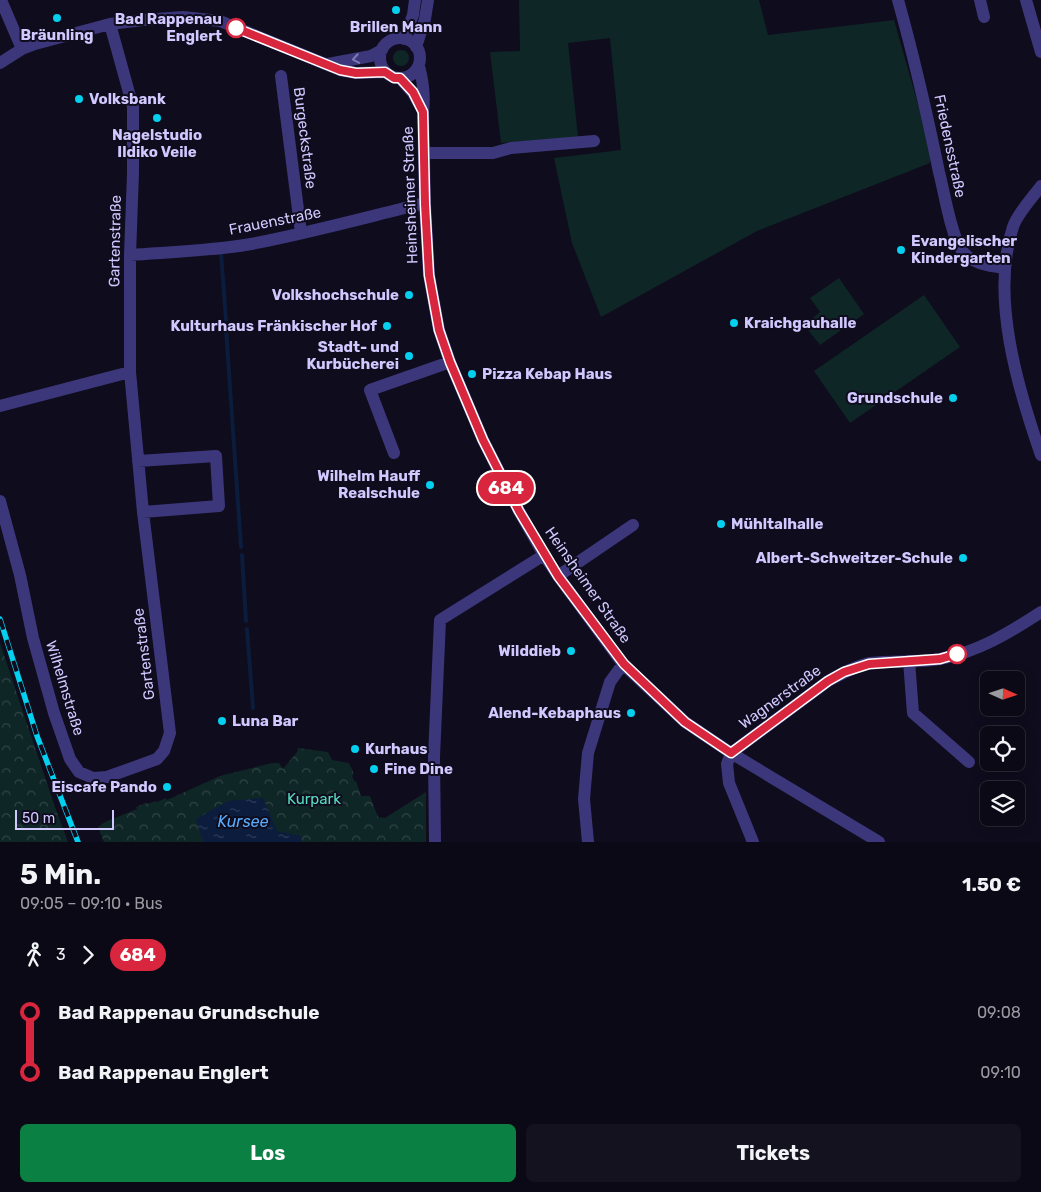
<!DOCTYPE html>
<html lang="de">
<meta charset="utf-8">
<style>
:root{--surface:#0b0916;--page:#14121f;--text:#f1f3f6;--muted:#9a9aa1;--line:#2b2a35;--accent:#0b8043}
body{margin:0;font-family:Rubik,sans-serif;background:var(--page);color:var(--text);height:100vh;display:flex;flex-direction:column;font-size:19px;white-space:nowrap}
*{box-sizing:border-box;margin:0}
p{font-size:16px;color:var(--muted)}
.icon{flex:none;width:28px;height:28px;fill:none;stroke:currentColor;stroke-width:2;stroke-linecap:round;stroke-linejoin:round}
.map{position:relative;height:842px;overflow:hidden}
.drawer{display:flex;flex-direction:column;background:var(--surface);flex:1}
.drawer>*{flex:none}
.badge{padding:0 10px;border-radius:16px;font-size:18px;line-height:32px}
.needle{width:32px;rotate:93deg}
.buttons{position:absolute;left:980px;top:671px;display:grid;gap:10px}
.buttons a{display:grid;place-items:center;width:45px;height:45px;border-radius:8px;background:var(--surface);box-shadow:0 2px 12px #0003,0 0 0 1px var(--line);font-size:25px}
.scale{position:absolute;left:15px;bottom:12px;width:99px;box-sizing:border-box;padding-left:5px;border:2px solid #d0c8fe;border-top:0;font-size:14px;line-height:18px;white-space:nowrap;color:#d0c8fe;-webkit-text-stroke:4px #0f0c1d;paint-order:stroke}
.map>.badge{position:absolute;translate:-50% -50%;box-shadow:0 0 0 2px #fff}
.legs{display:flex;align-items:center;gap:8px;height:55px;padding:0 20px;font-size:16px}
.legs p{margin-inline-start:auto}
.overview{display:flex;align-items:center;justify-content:space-between;height:85px;padding:0 20px}
h1{font-size:28px;font-weight:700;line-height:38px}
.button{display:flex;gap:10px;margin-top:auto;padding:10px 20px}
.button a{flex:1;height:58px;border-radius:8px;background:var(--accent);color:#fff;font-size:20px;font-weight:700;line-height:58px;text-align:center}
.button a+a{background:var(--page);color:var(--text)}
ul{padding:0 20px;list-style:none}
li{display:flex;align-items:center;gap:18px;height:60px;font-size:19px}
li i{display:grid;place-items:center;width:8px;height:100%;margin:0 6px;background:currentColor}
li i::after{content:'';width:12px;height:12px;margin:-6px;border:4px solid;border-radius:50%;background:var(--surface)}
li p{margin-inline-start:auto}
li:first-child i{background:linear-gradient(#0000 50%,currentColor 0)}
li:last-child i{background:linear-gradient(currentColor 50%,#0000 0)}
.map>svg:first-child{display:block}
.grass{fill:#0f2626}
.park{fill:url(#park-crowns)}
.water{fill:url(#water-ripples)}
.lines{fill:none;stroke-linecap:round;stroke-linejoin:round}
.stream{stroke:#0b1c3c;stroke-width:4}
.minor{stroke:#3c377b;stroke-width:12}
.rail-casing{stroke:#03cfef;stroke-width:5.5}
.rail{stroke:#0f0c1d;stroke-width:4;stroke-dasharray:11;stroke-linecap:butt}
.oneway{stroke:#7f78b6}
.line-1-casing{stroke:#fff;stroke-width:11}
.line-1{stroke:#d7263d;stroke-width:8}
.poi-dot{fill:#03cfef;stroke:#0f0c1d;stroke-width:2}
.stop-1-dot{fill:#fff;stroke:#d7263d;stroke-width:2.5}
.labels{text-anchor:middle;dominant-baseline:central;stroke-width:4;stroke-linejoin:round;paint-order:stroke}
.stop-label{font-size:15px;font-weight:bold;fill:#d0c8fe;stroke:#0f0c1d;text-anchor:end}
.poi-label{font-size:15px;font-weight:bold;fill:#d0c8fe;stroke:#0f0c1d;text-anchor:end}
.street-label{font-size:15px;fill:#d0c8fe;stroke:#0f0c1d}
.park-label{font-size:15px;fill:#56dcbf;stroke:#0f0c1d}
.water-label{font-size:16px;font-style:italic;fill:#58abfd;stroke:#0f0c1d}
</style>
<div class="map">
<svg width="1041" height="842" viewBox="0 0 1041 842">
<defs>
<pattern id="park-crowns" width="20" height="18" patternUnits="userSpaceOnUse" patternTransform="scale(1.25)"><rect width="20" height="18" fill="#0f2626"/><path d="M2 6a3 3 0 1 1 6 0M12 15a3 3 0 1 1 6 0" fill="none" stroke="#314447"/></pattern>
<pattern id="water-ripples" width="26" height="14" patternUnits="userSpaceOnUse" patternTransform="scale(1.25)"><rect width="26" height="14" fill="#0b1c3c"/><path d="M2 4q2-2 4 0t4 0M15 11q2-2 4 0t4 0" fill="none" stroke="#2e3c59"/></pattern>
</defs>
<rect width="100%" height="100%" fill="#0f0c1d"/>
<path class="grass" d="M 519,0 L 759,0 L 768,35 L 894,20 L 931,150 L 930,163 L 757,231 L 601,317 L 572,243 L 554,158 L 621,150 L 610,38 L 568,43 L 578,137 L 501,143 L 490,52 L 520,51 Z
M393 58a8 8 0 1 1 16 0a8 8 0 1 1-16 0Z
M 839,278 L 864,314 L 820,345 L 804,325 L 820,312 L 810,298 Z
M 924,295 L 960,347 L 850,423 L 814,371 Z"/>
<path class="park" d="M 0,643 L 55,807 L 68,842 L 0,842 Z
M 298,748 L 328,752 L 332,760 L 349,763 L 354,774 L 352,776 L 355,782 L 356,781 L 361,796 L 370,796 L 378,817 L 385,818 L 426,792 L 426,842 L 104,842 L 98,827 L 105,822 L 137,809 L 136,807 L 146,803 L 147,804 L 156,801 L 157,802 L 166,798 L 167,800 L 220,776 L 272,763 L 279,763 L 283,769 L 297,752 Z"/>
<path class="water" d="M 263,798 L 277,831 L 301,836 L 301,842 L 203,842 L 196,819 L 228,801 Z"/>
<g class="lines">
<path class="stream" d="M 221,253 L 226,320
M 226,329 L 241,547
M 242,555 L 246,621
M 247,629 L 253,708"/>
<path class="minor" d="M 1,0 L 22,49
M 898,0 C 914,57 927,114 939,172 C 944,191 951,235 961,249 C 971,264 988,266 1005,268
M 980,0 L 984,17
M 1026,0 L 1041,52
M380 58a20 20 0 1 1 40 0a20 20 0 1 1-40 0Z
M 404,39 L 413,15 L 415,0
M 416,47 L 425,19 L 428,0
M 0,63 L 22,49 L 35,44 L 110,24 L 143,20 L 183,17 L 220,21 L 340,70 L 356,73 L 385,72
M 328,64 L 371,56 L 382,50
M 419,66 C 423,81 425,96 423,112 L 425,204 L 429,275 L 439,330 L 450,362 L 483,440 L 519,511 L 544,555 L 558,576 L 623,664 L 685,722 L 731,753 L 879,842
M 281,76 L 301,233
M 400,78 L 413,93 L 422,109
M 424,153 L 493,153 L 511,148 L 594,141
M 1041,186 C 1033,197 1017,214 1013,227 C 990,296 1018,389 1041,455
M 130,255 C 170,252 211,251 251,244 C 309,233 367,217 425,203
M 0,406 L 130,372
M 394,453 L 370,390 L 450,362
M 138,461 L 216,456 L 219,506 L 143,512
M 0,501 L 20,575 L 33,638 L 54,713 L 70,759 L 79,772 L 93,778 L 107,777 L 157,759 L 164,751 L 170,733 L 143,512 L 130,372 L 130,255 L 133,173 L 133,107 L 110,24
M 558,576 L 633,525
M 909,661 L 913,713 L 969,762
M 731,753 L 828,681 C 841,674 855,666 870,663 C 893,660 917,663 940,659 C 978,652 1009,633 1041,612
M 731,753 L 727,764 L 729,783 L 753,842
M 435,842 L 434,757 L 440,620 L 544,555
M 588,842 L 584,799 L 588,753 L 610,682 L 623,664"/>
<defs>
<path id="rail" d="M 0,619 L 37,736 L 78,842"/>
</defs>
<use href="#rail" class="rail-casing"/>
<use href="#rail" class="rail"/>
</g>
<defs><path id="oneway-chevron" d="M-2-3.5L2.5 0L-2 3.5" fill="none" stroke-width="1.6" stroke-linecap="round" stroke-linejoin="round" transform="scale(1.25)"/></defs>
<use class="oneway" href="#oneway-chevron" transform="translate(356 59) rotate(170)"/>
<g class="lines">
<defs>
<path id="line-1" d="M 236,28 L 340,70 L 356,73 L 385,72 L 394,78 L 400,78 L 413,92 L 423,112 L 425,204 L 429,275 L 439,330 L 450,362 L 483,440 L 519,511 L 558,576 L 624,664 L 685,722 L 731,753 L 828,681 L 844,672 L 869,664 L 940,659 L 957,654"/>
</defs>
<use href="#line-1" class="line-1-casing"/>
<use href="#line-1" class="line-1"/>
</g>
<g class="poi-dot">
<circle cx="396" cy="10" r="5"/>
<circle cx="57" cy="18" r="5"/>
<circle cx="79" cy="99" r="5"/>
<circle cx="157" cy="118" r="5"/>
<circle cx="901" cy="250" r="5"/>
<circle cx="409" cy="295" r="5"/>
<circle cx="734" cy="323" r="5"/>
<circle cx="387" cy="326" r="5"/>
<circle cx="409" cy="356" r="5"/>
<circle cx="472" cy="374" r="5"/>
<circle cx="953" cy="398" r="5"/>
<circle cx="430" cy="485" r="5"/>
<circle cx="721" cy="524" r="5"/>
<circle cx="963" cy="558" r="5"/>
<circle cx="571" cy="651" r="5"/>
<circle cx="631" cy="713" r="5"/>
<circle cx="222" cy="721" r="5"/>
<circle cx="355" cy="749" r="5"/>
<circle cx="374" cy="769" r="5"/>
<circle cx="167" cy="787" r="5"/>
</g>
<g class="stop-1-dot">
<circle cx="236" cy="28" r="9"/>
<circle cx="957" cy="654" r="9"/>
</g>
<g class="labels">
<g class="stop-label">
<text x="222" y="19">Bad Rappenau<tspan x="222" dy="17">Englert</tspan></text>
</g>
<g class="poi-label">
<text x="396" y="27" text-anchor="middle">Brillen Mann</text>
<text x="57" y="35" text-anchor="middle">Bräunling</text>
<text x="89" y="99" text-anchor="start">Volksbank</text>
<text x="157" y="135" text-anchor="middle">Nagelstudio<tspan x="157" dy="17">Ildiko Veile</tspan></text>
<text x="911" y="241" text-anchor="start">Evangelischer<tspan x="911" dy="17">Kindergarten</tspan></text>
<text x="399" y="295">Volkshochschule</text>
<text x="744" y="323" text-anchor="start">Kraichgauhalle</text>
<text x="377" y="326">Kulturhaus Fränkischer Hof</text>
<text x="399" y="347">Stadt- und<tspan x="399" dy="17">Kurbücherei</tspan></text>
<text x="482" y="374" text-anchor="start">Pizza Kebap Haus</text>
<text x="943" y="398">Grundschule</text>
<text x="420" y="476">Wilhelm Hauff<tspan x="420" dy="17">Realschule</tspan></text>
<text x="731" y="524" text-anchor="start">Mühltalhalle</text>
<text x="953" y="558">Albert-Schweitzer-Schule</text>
<text x="561" y="651">Wilddieb</text>
<text x="621" y="713">Alend-Kebaphaus</text>
<text x="232" y="721" text-anchor="start">Luna Bar</text>
<text x="365" y="749" text-anchor="start">Kurhaus</text>
<text x="384" y="769" text-anchor="start">Fine Dine</text>
<text x="157" y="787">Eiscafe Pando</text>
</g>
<g class="street-label">
<text transform="translate(305 138) rotate(83)">Burgeckstraße</text>
<text transform="translate(950 146) rotate(78)">Friedensstraße</text>
<text transform="translate(410 195) rotate(-92)">Heinsheimer Straße</text>
<text transform="translate(275 221) rotate(-11)">Frauenstraße</text>
<text transform="translate(115 241) rotate(-89)">Gartenstraße</text>
<text transform="translate(588 585) rotate(55)">Heinsheimer Straße</text>
<text transform="translate(144 654) rotate(-97)">Gartenstraße</text>
<text transform="translate(65 688) rotate(73)">Wilhelmstraße</text>
<text transform="translate(780 697) rotate(-36)">Wagnerstraße</text>
</g>
<g class="park-label">
<text x="314" y="799">Kurpark</text>
</g>
<g class="water-label">
<text x="243" y="821">Kursee</text>
</g>
</g>
</svg>
<div class="buttons">
<a><svg class="needle" viewBox="-14 -14 28 28"><path d="M0-13l5 13h-10z" fill="#e53935"/><path d="M0 13l5-13h-10z" fill="#9a9aa1"/></svg></a>
<a><svg class="icon" aria-label="locate" viewBox="0 0 24 24"><circle cx="12" cy="12" r="6"/><path d="M12 2v4M12 18v4M2 12h4M18 12h4"/></svg></a>
<a><svg class="icon" aria-label="layers" viewBox="0 0 24 24"><path d="M12 4l9 5-9 5-9-5zM3 14l9 5 9-5"/></svg></a>
</div>
<div class="scale">50 m</div>
<b class="badge" style="left:506px;top:488px;background:#d7263d;color:#fff">684</b>
</div>
<section class="drawer">
<div class="overview"><div><h1>5 Min.</h1><p>09:05 – 09:10 · Bus</p></div><b>1.50 €</b></div>
<div class="legs"><svg class="icon" aria-label="walk" viewBox="0 0 24 24"><circle cx="13" cy="4" r="2"/><path d="M13 8l-2 6 4 7M11 14l-3 7M7 12l3-4h3l4 4"/></svg>3<svg class="icon" aria-label="forward" viewBox="0 0 24 24"><path d="M9 5l7 7-7 7"/></svg><b class="badge" style="background:#d7263d;color:#fff">684</b></div>
<ul>
<li><i style="color:#d7263d"></i><b>Bad Rappenau Grundschule</b><p>09:08</p></li>
<li><i style="color:#d7263d"></i><b>Bad Rappenau Englert</b><p>09:10</p></li>
</ul>
<div class="button"><a>Los</a><a>Tickets</a></div>
</section>
